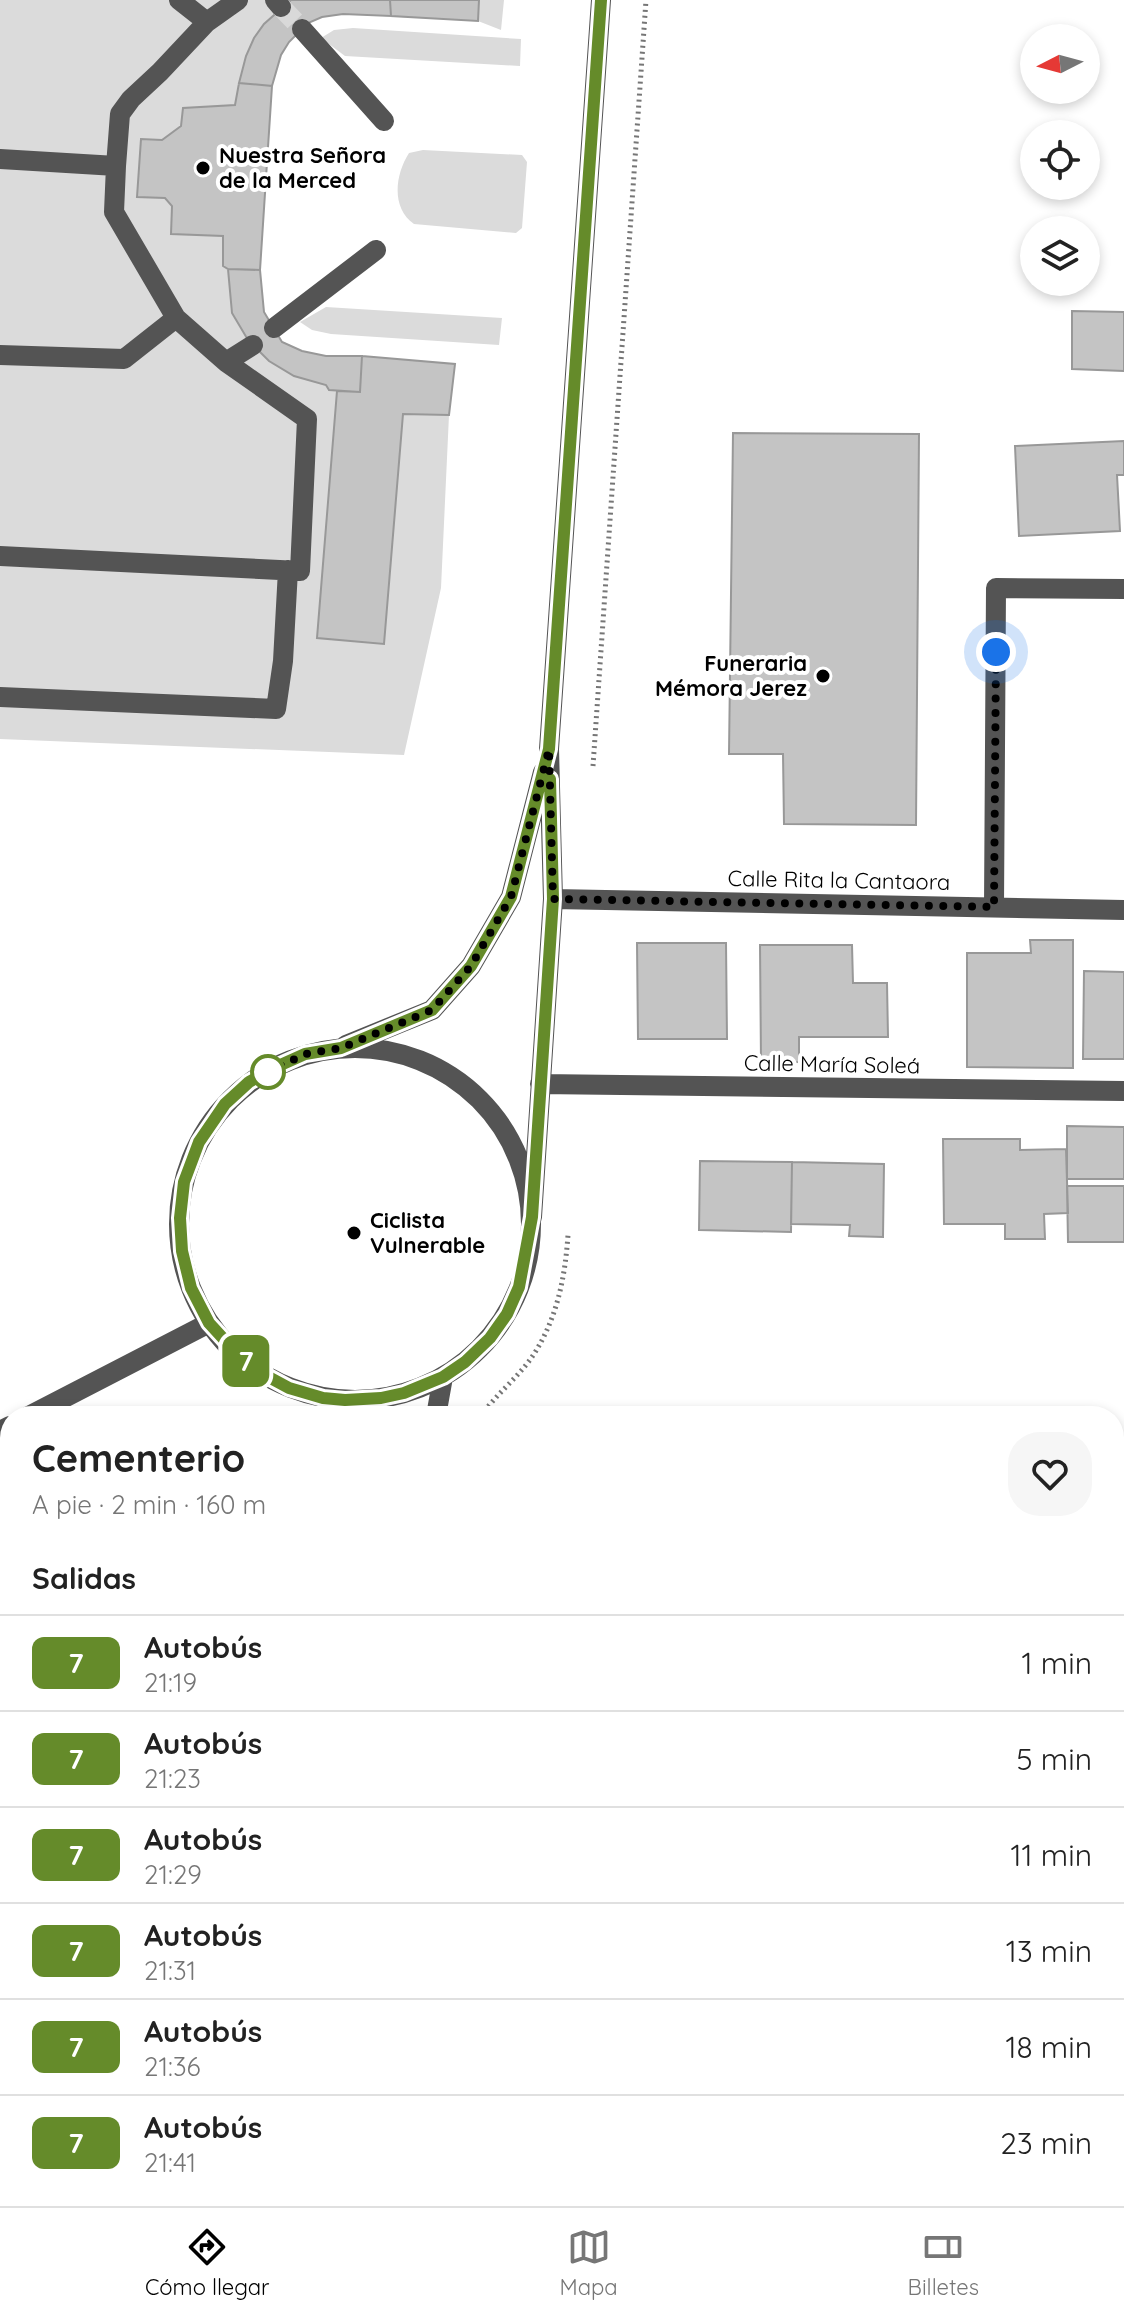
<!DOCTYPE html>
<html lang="es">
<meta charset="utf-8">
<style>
:root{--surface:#fff;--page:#f6f6f6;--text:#222;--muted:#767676;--line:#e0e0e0;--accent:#000}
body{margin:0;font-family:Quicksand,sans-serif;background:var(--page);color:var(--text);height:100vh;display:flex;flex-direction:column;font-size:30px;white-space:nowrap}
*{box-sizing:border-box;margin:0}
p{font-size:26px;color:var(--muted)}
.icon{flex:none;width:44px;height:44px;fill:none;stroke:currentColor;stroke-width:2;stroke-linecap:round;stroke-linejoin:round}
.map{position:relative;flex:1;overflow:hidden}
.panel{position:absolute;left:0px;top:1406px;width:1124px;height:800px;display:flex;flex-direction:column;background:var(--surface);border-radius:32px 32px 0 0;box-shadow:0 4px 12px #0003}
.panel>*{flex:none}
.badge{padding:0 16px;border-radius:12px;font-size:28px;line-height:52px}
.needle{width:52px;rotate:264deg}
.controls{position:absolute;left:1020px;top:24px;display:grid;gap:16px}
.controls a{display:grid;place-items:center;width:80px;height:80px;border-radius:50%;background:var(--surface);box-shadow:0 4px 12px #0003;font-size:40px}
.you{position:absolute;width:40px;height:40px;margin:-20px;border:6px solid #fff;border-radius:50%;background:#1a73e8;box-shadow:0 0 0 12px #1a73e833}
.map>.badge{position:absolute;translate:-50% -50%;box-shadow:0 0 0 4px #fff}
h2{padding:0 32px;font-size:30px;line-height:72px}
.round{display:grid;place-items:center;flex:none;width:84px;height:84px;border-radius:32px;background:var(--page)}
.summary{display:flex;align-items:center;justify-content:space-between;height:136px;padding:0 32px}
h1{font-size:38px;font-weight:800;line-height:60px}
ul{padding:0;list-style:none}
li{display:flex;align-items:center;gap:24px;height:96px;padding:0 32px;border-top:2px solid var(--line)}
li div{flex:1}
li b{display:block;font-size:30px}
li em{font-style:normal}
li .badge{min-width:88px;font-weight:700;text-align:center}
.tabs{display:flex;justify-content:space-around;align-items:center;height:112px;border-top:2px solid var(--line);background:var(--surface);font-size:22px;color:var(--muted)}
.tabs a{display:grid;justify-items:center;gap:4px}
.tabs .current{color:var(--accent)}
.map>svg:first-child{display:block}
.green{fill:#dbdbdb}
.building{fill:#c4c4c4;stroke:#989898;stroke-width:2}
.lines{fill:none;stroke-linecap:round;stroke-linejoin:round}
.minor-tunnel{stroke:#d9d9d9;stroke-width:20;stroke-dasharray:20 10;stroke-linecap:butt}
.path{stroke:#767676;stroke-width:5;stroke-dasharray:2 4;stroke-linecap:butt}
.minor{stroke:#545454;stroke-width:20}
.line-casing{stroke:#fff;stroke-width:18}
.line{stroke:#658b2a;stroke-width:12}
.walk{stroke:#000;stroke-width:8;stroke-dasharray:0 14.4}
.poi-dot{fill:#000;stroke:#fff;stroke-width:3}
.stop-dot{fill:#fff;stroke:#658b2a;stroke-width:4}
.labels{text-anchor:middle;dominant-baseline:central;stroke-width:8;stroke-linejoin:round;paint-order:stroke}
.poi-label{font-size:22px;font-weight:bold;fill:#000;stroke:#fff;text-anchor:start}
.street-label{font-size:22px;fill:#000;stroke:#fff}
</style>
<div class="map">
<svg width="1124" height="2206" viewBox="0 0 1124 2206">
<rect width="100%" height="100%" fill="#fff"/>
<path class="green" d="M 0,0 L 504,0 L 501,30 L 478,21 L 343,14 L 322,17 L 308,23 L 289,42 L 281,55 L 272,86 L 260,270 L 264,312 L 282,341 L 302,351 L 326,356 L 362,356 L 455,364 L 449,415 L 441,588 L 404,755 L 0,739 Z
M 353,28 L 521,39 L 520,66 L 345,56 L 321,38 L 334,30 Z
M 423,150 L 522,155 L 527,162 L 522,228 L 516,233 L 414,224 C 391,208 395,175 409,153 Z
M 326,307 L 502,318 L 499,345 L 331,334 L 312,330 L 300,322 Z"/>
<path class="building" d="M 291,0 L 390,0 L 391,16 L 343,14 L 322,17 L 308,23 L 289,42 L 281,55 L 272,86 L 239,83 L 246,56 L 254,38 L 264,24 Z
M 390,0 L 479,0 L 478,21 L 391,16 Z
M 239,83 L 272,86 L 260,270 L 228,269 L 223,266 L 223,236 L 171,234 L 172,206 L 165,198 L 137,197 L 141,139 L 162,140 L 181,126 L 183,108 L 235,105 Z
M 228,269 L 260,270 L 264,312 L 282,342 L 302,351 L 326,356 L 362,356 L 360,392 L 329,390 L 326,385 L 294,376 L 269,361 L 248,340 L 232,313 Z
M 1072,311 L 1124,312 L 1124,371 L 1072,369 Z
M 362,356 L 455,364 L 449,415 L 403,414 L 384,644 L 317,638 L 337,391 L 360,392 Z
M 733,433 L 919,434 L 916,825 L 784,824 L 783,754 L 729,754 Z
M 1124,441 L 1124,475 L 1117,475 L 1120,531 L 1019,536 L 1015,446 Z
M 1030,940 L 1073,940 L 1073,1068 L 967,1067 L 967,953 L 1031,953 Z
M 637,943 L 726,943 L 727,1039 L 638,1039 Z
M 760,945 L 852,945 L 853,983 L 887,983 L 888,1037 L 799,1037 L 799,1062 L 761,1063 Z
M 1084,971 L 1124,972 L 1124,1059 L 1083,1059 Z
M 1067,1126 L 1124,1127 L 1124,1179 L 1067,1179 Z
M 943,1139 L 1020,1139 L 1020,1150 L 1066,1149 L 1068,1213 L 1044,1214 L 1045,1239 L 1005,1239 L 1005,1224 L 944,1224 Z
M 700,1161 L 792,1162 L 791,1232 L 699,1230 Z
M 792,1162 L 884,1164 L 883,1237 L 849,1236 L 850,1225 L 791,1224 Z
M 1067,1186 L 1124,1186 L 1124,1242 L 1068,1242 Z
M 0,2191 L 10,2192 L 10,2196 L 139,2196 L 138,2206 L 0,2206 Z"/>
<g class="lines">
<path class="minor-tunnel" d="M 281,7 L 302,29"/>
<path class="path" d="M 593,766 L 646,0
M 481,1416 C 496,1394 519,1377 534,1354 C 557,1318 565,1278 568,1235"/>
<path class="minor" d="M 179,0 L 207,22
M 275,0 L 281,7
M 302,29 L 384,121
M 0,159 L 116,166 L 114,212 L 176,318 L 226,362 L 307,419 L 300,571 L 0,556
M 116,166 L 120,114 L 131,99 L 160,72 L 207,22 L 238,0
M 274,328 L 376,250
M 0,355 L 124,359 L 176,318
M 226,362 L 253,345
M 0,697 L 276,709 L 283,661 L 288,570
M 553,899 L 1124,910
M 994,907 L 996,588 L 1124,589
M 346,1045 L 432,1010 L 471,966 L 511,897 L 543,772
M179 1224a176 176 0 1 1 352 0a176 176 0 1 1-352 0Z
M 540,1084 L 1124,1091
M 532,1217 L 553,899 L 549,749 L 601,0
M 29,1416 L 209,1323
M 436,1416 L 443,1377
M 0,1431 L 10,1426
M 1114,1518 L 1124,1518
M 1114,2004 L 1124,2004
M 324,2206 L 326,2196
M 389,2206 L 391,2196"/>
</g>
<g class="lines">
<defs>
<path id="line" d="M 550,779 L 553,899 L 532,1217 L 519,1287 L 507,1314 L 490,1338 L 465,1362 L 443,1377 L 404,1393 L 381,1398 L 345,1400 L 323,1398 L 289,1388 L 263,1374 L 242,1359 L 209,1323 L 191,1288 L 182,1251 L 180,1218 L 184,1182 L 199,1142 L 225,1104 L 249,1082 L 276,1067 L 305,1054 L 341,1048 L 432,1010 L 471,966 L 511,897 L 549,749 L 601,0"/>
</defs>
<use href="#line" class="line-casing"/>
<use href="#line" class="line"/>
<path class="walk" d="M 268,1072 L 305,1054 L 341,1048 L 432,1010 L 471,966 L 511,897 L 549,749 L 553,899 L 994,907 L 996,652"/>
</g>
<g class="poi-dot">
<circle cx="203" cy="168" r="8"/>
<circle cx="823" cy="676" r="8"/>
<circle cx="354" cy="1233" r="8"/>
</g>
<circle class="stop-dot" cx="268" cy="1072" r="16"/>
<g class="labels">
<g class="poi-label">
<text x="219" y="155">Nuestra Señora<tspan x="219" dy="25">de la Merced</tspan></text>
<text x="807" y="663" text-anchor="end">Funeraria<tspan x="807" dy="25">Mémora Jerez</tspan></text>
<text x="370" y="1220">Ciclista<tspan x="370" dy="25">Vulnerable</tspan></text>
</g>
<g class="street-label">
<text transform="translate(839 880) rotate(1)">Calle Rita la Cantaora</text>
<text transform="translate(832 1064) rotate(1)">Calle María Soleá</text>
</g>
</g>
</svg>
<div class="controls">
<a><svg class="needle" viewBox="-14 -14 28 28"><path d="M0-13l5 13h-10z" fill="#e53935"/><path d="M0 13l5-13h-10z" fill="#767676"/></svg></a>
<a><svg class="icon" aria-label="locate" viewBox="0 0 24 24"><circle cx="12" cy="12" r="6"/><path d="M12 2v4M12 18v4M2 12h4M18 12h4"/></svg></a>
<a><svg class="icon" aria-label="layers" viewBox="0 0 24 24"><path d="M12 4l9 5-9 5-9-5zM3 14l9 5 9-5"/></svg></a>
</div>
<div class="you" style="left:996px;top:652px"></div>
<b class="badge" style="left:246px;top:1361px;background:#658b2a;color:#fff">7</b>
<section class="panel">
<div class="summary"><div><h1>Cementerio</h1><p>A pie · 2 min · 160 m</p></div><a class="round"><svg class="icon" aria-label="heart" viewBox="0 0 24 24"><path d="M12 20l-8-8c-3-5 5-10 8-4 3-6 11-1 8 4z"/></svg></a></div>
<h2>Salidas</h2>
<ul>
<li><span class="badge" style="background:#658b2a;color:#fff">7</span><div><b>Autobús</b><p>21:19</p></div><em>1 min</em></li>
<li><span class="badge" style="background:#658b2a;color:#fff">7</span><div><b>Autobús</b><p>21:23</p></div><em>5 min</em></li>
<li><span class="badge" style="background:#658b2a;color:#fff">7</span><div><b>Autobús</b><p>21:29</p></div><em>11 min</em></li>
<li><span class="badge" style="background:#658b2a;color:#fff">7</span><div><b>Autobús</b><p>21:31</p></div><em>13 min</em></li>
<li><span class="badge" style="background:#658b2a;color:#fff">7</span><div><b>Autobús</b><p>21:36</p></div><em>18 min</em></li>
<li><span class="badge" style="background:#658b2a;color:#fff">7</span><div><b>Autobús</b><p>21:41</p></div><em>23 min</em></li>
</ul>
</section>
</div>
<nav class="tabs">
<a class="current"><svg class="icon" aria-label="directions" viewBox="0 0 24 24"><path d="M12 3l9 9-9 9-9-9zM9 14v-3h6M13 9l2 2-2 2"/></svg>Cómo llegar</a>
<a><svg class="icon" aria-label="map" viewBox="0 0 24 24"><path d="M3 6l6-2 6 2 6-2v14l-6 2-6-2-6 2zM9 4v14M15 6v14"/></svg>Mapa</a>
<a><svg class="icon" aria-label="tickets" viewBox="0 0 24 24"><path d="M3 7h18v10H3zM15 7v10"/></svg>Billetes</a>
</nav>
